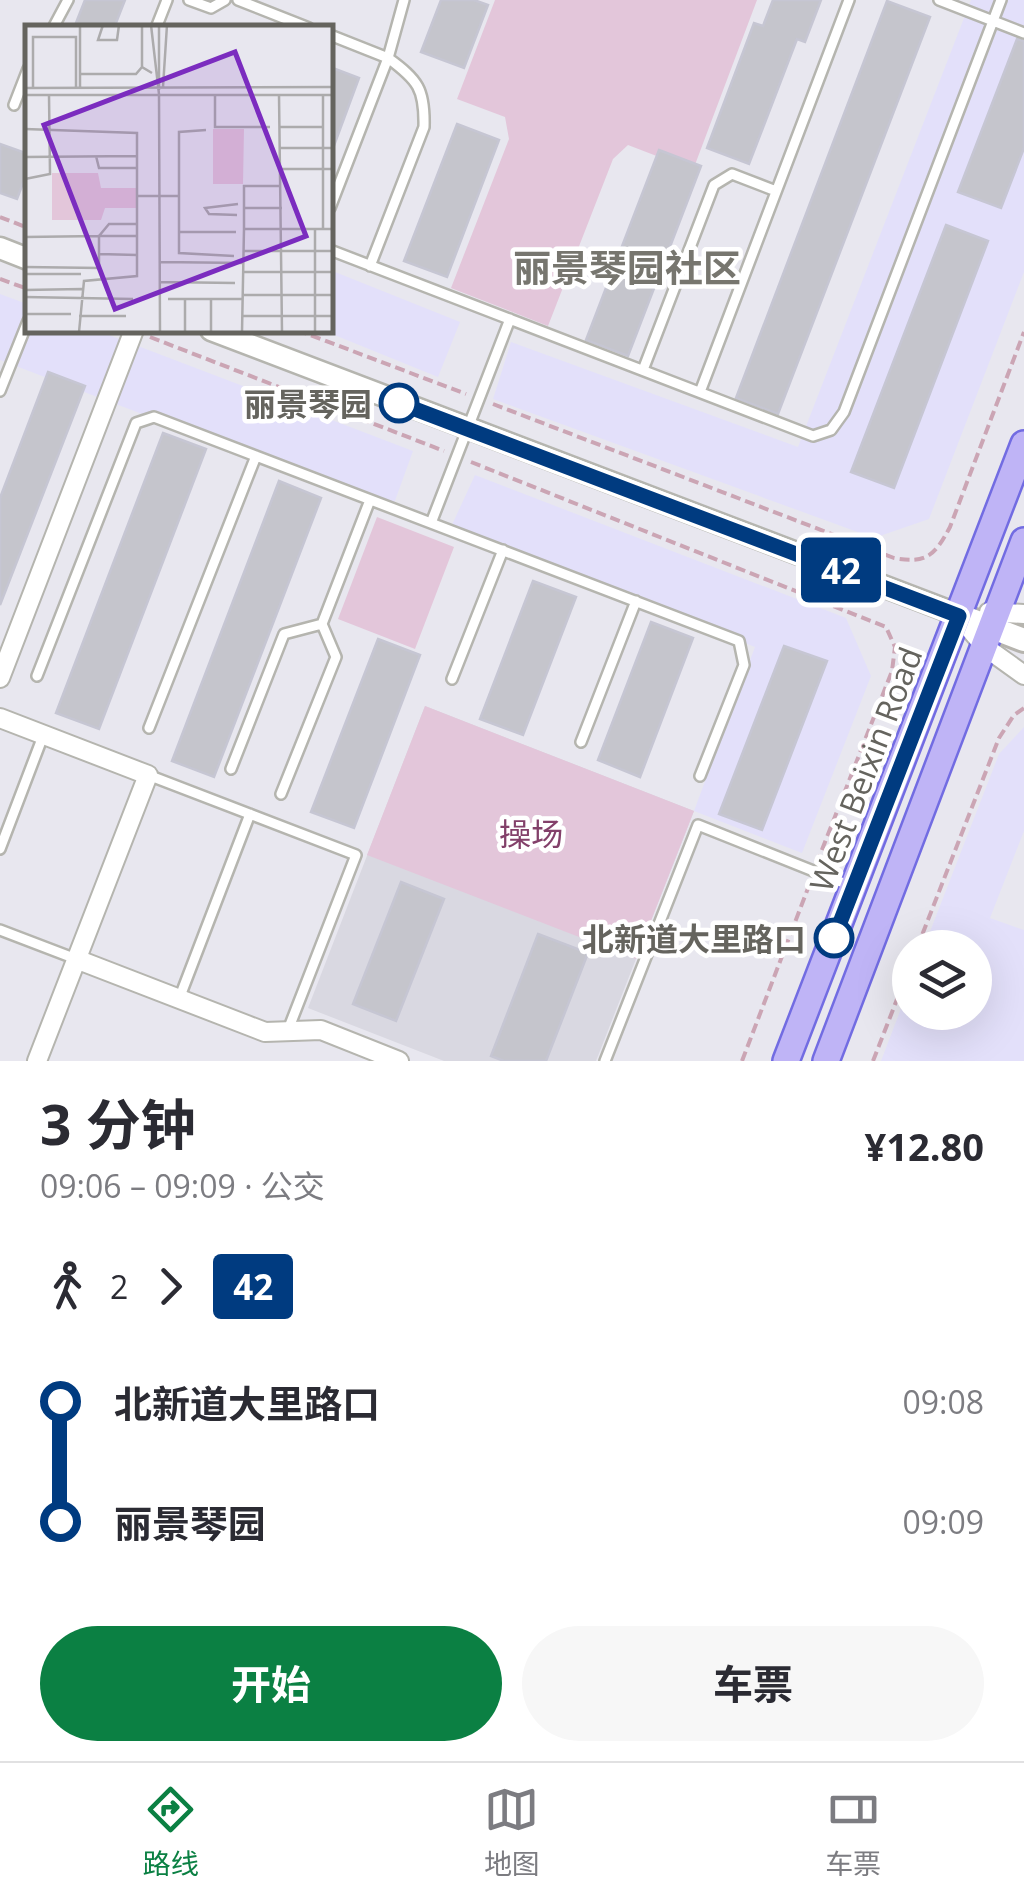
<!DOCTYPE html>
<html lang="zh">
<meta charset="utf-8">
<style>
:root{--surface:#fff;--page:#f7f7f7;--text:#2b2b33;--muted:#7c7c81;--line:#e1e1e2;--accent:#0b8043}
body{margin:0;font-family:"Open Sans","Noto Sans SC",sans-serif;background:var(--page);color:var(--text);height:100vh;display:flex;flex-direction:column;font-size:38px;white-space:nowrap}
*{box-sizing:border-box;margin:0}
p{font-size:32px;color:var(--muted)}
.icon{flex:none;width:55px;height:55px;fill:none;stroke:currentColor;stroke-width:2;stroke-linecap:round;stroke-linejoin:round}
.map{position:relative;height:1061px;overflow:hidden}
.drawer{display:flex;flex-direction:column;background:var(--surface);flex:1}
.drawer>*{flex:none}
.badge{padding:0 20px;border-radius:8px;font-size:35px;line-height:65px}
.fabs{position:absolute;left:892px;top:930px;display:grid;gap:20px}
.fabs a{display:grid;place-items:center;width:100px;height:100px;border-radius:50%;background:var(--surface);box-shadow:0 10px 40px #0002;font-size:50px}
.map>.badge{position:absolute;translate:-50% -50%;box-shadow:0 0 0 5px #fff}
.legs{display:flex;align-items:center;gap:15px;height:110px;padding:0 40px;font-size:32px}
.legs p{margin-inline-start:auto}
.summary{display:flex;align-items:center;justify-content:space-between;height:170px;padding:0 40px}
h1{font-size:55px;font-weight:700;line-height:75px}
.action{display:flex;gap:20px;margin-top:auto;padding:20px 40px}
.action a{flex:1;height:115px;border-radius:60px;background:var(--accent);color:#fff;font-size:40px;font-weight:700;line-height:115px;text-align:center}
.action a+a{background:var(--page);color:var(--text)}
ul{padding:0 40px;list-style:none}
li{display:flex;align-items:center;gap:35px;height:120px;font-size:38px}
li i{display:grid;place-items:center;width:15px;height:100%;margin:0 12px;background:currentColor}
li i::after{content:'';width:25px;height:25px;margin:-12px;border:8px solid;border-radius:50%;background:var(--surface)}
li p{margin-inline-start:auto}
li:first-child i{background:linear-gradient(#0000 50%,currentColor 0)}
li:last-child i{background:linear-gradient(currentColor 50%,#0000 0)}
.tab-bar{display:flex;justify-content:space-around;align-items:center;height:140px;border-top:2px solid var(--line);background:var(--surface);font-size:28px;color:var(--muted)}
.tab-bar a{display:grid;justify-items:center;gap:5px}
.tab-bar .on{color:var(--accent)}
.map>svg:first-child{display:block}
.commercial{fill:#e3e0fa}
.education{fill:#d9d8e1}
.green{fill:#e3c6da}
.building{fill:#c5c5cc;stroke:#c6c6d3;stroke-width:2.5}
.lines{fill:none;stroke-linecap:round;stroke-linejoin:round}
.service-casing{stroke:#b5b5af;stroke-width:14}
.minor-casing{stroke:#b5b5af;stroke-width:22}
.tertiary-casing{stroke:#b5b5af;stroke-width:25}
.secondary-casing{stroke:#b6b4ae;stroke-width:28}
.primary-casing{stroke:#726ce2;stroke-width:30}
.path{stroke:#cba5b4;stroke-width:4;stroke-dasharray:10 5;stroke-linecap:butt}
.service{stroke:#fff;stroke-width:9}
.minor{stroke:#fff;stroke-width:18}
.tertiary{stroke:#fff;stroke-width:20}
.secondary{stroke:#fff;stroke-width:22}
.primary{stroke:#bfb4f6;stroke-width:25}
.line-1-casing{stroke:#fff;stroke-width:22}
.line-1{stroke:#003b80;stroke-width:15}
.stop-1-dot{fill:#fff;stroke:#003b80;stroke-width:5}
.labels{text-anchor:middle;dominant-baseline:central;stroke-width:9;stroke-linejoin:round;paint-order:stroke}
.stop-label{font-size:32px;font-weight:bold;fill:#65645e;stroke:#fff;text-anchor:end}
.street-label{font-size:32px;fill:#65645e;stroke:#fff}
.park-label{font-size:32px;fill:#83406a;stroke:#fff}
.quarter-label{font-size:38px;font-weight:bold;fill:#77766f;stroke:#fff}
.inset-road{fill:none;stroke:#acabac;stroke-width:2.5}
.view{fill:#7b2cbf;fill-opacity:0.15;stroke:#7b2cbf;stroke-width:5}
.inset-edge{fill:none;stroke:#65645e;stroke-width:5}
</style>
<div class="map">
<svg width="1024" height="1061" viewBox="0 0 1024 1061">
<rect width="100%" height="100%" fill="#e8e7ef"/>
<path class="commercial" d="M 971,0 L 1024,0 L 1024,272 L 929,519 L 874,538 L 493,399 L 511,342 L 798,447 Z
M 330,270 L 460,322 L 438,377 L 322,330 L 330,330 Z
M 0,294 L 27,304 L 28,330 L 96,330 L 413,451 L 392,509 L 0,360 Z
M 475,475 L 846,618 L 871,676 L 802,853 L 694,811 L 755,647 L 451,527 Z
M 1024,727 L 1024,831 L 990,918 L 1024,930 L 1024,1061 L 881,1061 L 910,985 L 910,1012 L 975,1012 L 975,948 L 924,947 L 999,754 Z"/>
<path class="education" d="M 425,706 L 694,811 L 596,1061 L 444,1061 L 308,1008 Z"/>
<path class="green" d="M 495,0 L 757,0 L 693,170 L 628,145 L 613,159 L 548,326 L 451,288 L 509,139 L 505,117 L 457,99 Z
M 377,517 L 454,547 L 415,649 L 338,619 Z
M 425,706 L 694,811 L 636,959 L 367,855 Z"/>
<path class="building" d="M 85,0 L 125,0 L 114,28 L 74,28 Z
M 441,0 L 474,0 L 488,5 L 464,68 L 421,52 Z
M 773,0 L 821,0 L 805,42 L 797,39 L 749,164 L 707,148 L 754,23 L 763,26 Z
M 887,1 L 930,17 L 778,414 L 736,398 Z
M 1017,39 L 1024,41 L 1024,148 L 1001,208 L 958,192 Z
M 330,67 L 359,78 L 332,151 L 330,151 Z
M 457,124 L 499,140 L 447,277 L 404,261 Z
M 0,144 L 28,154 L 28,170 L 17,199 L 0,193 Z
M 659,150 L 701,166 L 628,356 L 586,340 Z
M 946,225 L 988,241 L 894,488 L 851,472 Z
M 48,372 L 85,386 L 0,605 L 0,498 Z
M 163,433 L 206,449 L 99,729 L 56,713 Z
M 279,481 L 321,498 L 214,777 L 172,761 Z
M 533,581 L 576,597 L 523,735 L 480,719 Z
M 651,622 L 693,638 L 640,777 L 598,760 Z
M 378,639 L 420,655 L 354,828 L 311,812 Z
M 784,646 L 827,661 L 762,830 L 719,814 Z
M 401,882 L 444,899 L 396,1021 L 353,1004 Z
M 538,934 L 588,953 L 546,1061 L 504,1061 L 491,1056 Z"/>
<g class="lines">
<defs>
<path id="service" d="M 189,0 L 211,8 L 225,0
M 238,0 L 309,28
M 939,0 L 1024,33
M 53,28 L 68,0
M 156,28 L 167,0
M 330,35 L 388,58 L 330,208
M 14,105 L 28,69
M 330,250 L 813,436 L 831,430 L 844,412 L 1001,0
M 370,266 L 424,127 C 425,89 418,80 388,58 L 404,0
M 643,370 L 714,185 L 732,174 L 776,191
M 0,391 L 28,321
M 700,392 L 849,0
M 431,523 L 510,319
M 322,624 L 370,500
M 37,676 L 136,423 L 154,417 L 739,641 L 744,665 L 700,776
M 452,679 L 503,550
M 149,728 L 256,456
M 581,742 L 636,601
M 231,769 L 284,634 L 322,624 L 336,657 L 281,794
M 148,775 L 356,855 L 288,1030
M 0,849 L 43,736
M 0,930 L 76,959
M 179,999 L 250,814
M 605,1061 L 698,825 L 851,886"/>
<path id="minor" d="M 989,612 L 1024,614
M 959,616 L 985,647 L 1024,675
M 0,678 L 134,330
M 0,718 L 148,775 L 37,1061
M 76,959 L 265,1032 L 321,1030 L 399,1061"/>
<path id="tertiary" d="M 0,248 L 28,259
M 211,330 L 959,615"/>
<path id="secondary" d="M 959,615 L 1024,640"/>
<path id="primary" d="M 786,1061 L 1024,444
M 826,1061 L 1024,541"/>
</defs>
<use href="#service" class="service-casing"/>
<use href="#minor" class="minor-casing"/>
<use href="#tertiary" class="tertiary-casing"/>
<use href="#secondary" class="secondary-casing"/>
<use href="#primary" class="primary-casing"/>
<path class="path" d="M 0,217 L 28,228
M 0,279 L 28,289
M 297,330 L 466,394
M 150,337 L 444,451
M 493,404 L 894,558 C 927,564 935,555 950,527 L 1024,332
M 471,462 L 886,627 L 895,647 L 892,671 L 818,860
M 917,948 L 999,738 L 1014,715 L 1024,708
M 742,1061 L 810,883
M 873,1061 L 910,966"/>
<use href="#service" class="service"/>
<use href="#minor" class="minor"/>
<use href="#tertiary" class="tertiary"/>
<use href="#secondary" class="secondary"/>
<use href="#primary" class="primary"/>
</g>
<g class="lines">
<defs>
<path id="line-1" d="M 399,403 L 959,616 L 834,938"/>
</defs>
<use href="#line-1" class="line-1-casing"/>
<use href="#line-1" class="line-1"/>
</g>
<g class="stop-1-dot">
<circle cx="399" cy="403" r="18"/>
<circle cx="834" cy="938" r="18"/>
</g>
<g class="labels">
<g class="stop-label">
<text x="372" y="403">丽景琴园</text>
<text x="806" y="938">北新道大里路口</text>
</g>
<g class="street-label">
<text transform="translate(865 769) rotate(-69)">West Beixin Road</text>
</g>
<g class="park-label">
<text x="531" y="833">操场</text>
</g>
<g class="quarter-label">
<text x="627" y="267">丽景琴园社区</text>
</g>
</g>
<g transform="translate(25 25)">
<rect width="308" height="308" fill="#e8e7ef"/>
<path d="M 188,104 L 219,104 L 218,159 L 188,159 ZM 27,148 L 73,148 L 76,163 L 111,163 L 111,183 L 80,183 L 76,195 L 27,195 Z" fill="#e3c6da"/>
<path class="inset-road" d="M 55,0 L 55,63M 78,0 L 73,15 L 92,15 L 94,0M 117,0 L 117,42 L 127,48M 126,0 L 134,69 L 135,307M 134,0 L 134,65M 55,49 L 111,49 L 117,42M 138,62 L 142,0M 0,63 L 308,62M 8,63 L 8,12 L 51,12 L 51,63M 190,69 L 190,102 L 245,102M 0,70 L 308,70M 254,70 L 257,307M 254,102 L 298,102M 0,104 L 112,108 L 112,251 L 59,256 L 54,307M 181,105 L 154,107 L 154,228 L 209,231M 254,123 L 308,123M 71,131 L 74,143 L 112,143M 0,132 L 112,131M 253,144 L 308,144M 0,154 L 25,149 L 24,70M 112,171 L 154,171M 220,183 L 257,183M 212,190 L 184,189 L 180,183 L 213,179M 219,204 L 219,161 L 255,161M 298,204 L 298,70M 290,205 L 290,307M 154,207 L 211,207M 0,212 L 74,211 L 84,199 L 112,199M 219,226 L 308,226M 74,229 L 112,230M 135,237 L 219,238M 0,242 L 74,243 L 77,254M 74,243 L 74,211 L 112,211M 219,247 L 308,247M 0,249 L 56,249M 135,257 L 210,258M 0,265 L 57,264M 219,270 L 308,270M 0,272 L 108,274M 143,274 L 217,274M 160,274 L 160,307M 186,274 L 186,307M 0,289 L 46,289M 54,291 L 101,291M 217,291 L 308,291M 217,307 L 219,204 L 308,204"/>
<path class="view" d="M 210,27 L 281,211 L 90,284 L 19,100 Z"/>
<rect width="308" height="308" class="inset-edge"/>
</g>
</svg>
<div class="fabs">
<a><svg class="icon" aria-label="layers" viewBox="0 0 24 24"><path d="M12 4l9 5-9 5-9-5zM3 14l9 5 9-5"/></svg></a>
</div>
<b class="badge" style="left:841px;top:570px;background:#003b80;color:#fff">42</b>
</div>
<section class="drawer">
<div class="summary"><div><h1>3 分钟</h1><p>09:06 – 09:09 · 公交</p></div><b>¥12.80</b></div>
<div class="legs"><svg class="icon" aria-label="walk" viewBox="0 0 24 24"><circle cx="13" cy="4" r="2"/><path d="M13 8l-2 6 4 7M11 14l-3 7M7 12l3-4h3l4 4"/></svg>2<svg class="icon" aria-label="forward" viewBox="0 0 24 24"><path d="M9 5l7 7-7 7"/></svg><b class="badge" style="background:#003b80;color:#fff">42</b></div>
<ul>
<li><i style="color:#003b80"></i><b>北新道大里路口</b><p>09:08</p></li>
<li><i style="color:#003b80"></i><b>丽景琴园</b><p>09:09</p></li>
</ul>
<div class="action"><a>开始</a><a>车票</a></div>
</section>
<nav class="tab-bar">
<a class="on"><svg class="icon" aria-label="directions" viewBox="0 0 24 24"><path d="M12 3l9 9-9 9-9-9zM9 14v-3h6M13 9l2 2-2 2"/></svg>路线</a>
<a><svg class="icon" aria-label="map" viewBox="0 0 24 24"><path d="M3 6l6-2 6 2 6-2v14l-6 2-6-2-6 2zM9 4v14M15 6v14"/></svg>地图</a>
<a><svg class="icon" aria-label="tickets" viewBox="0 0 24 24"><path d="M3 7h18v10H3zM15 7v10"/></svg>车票</a>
</nav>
